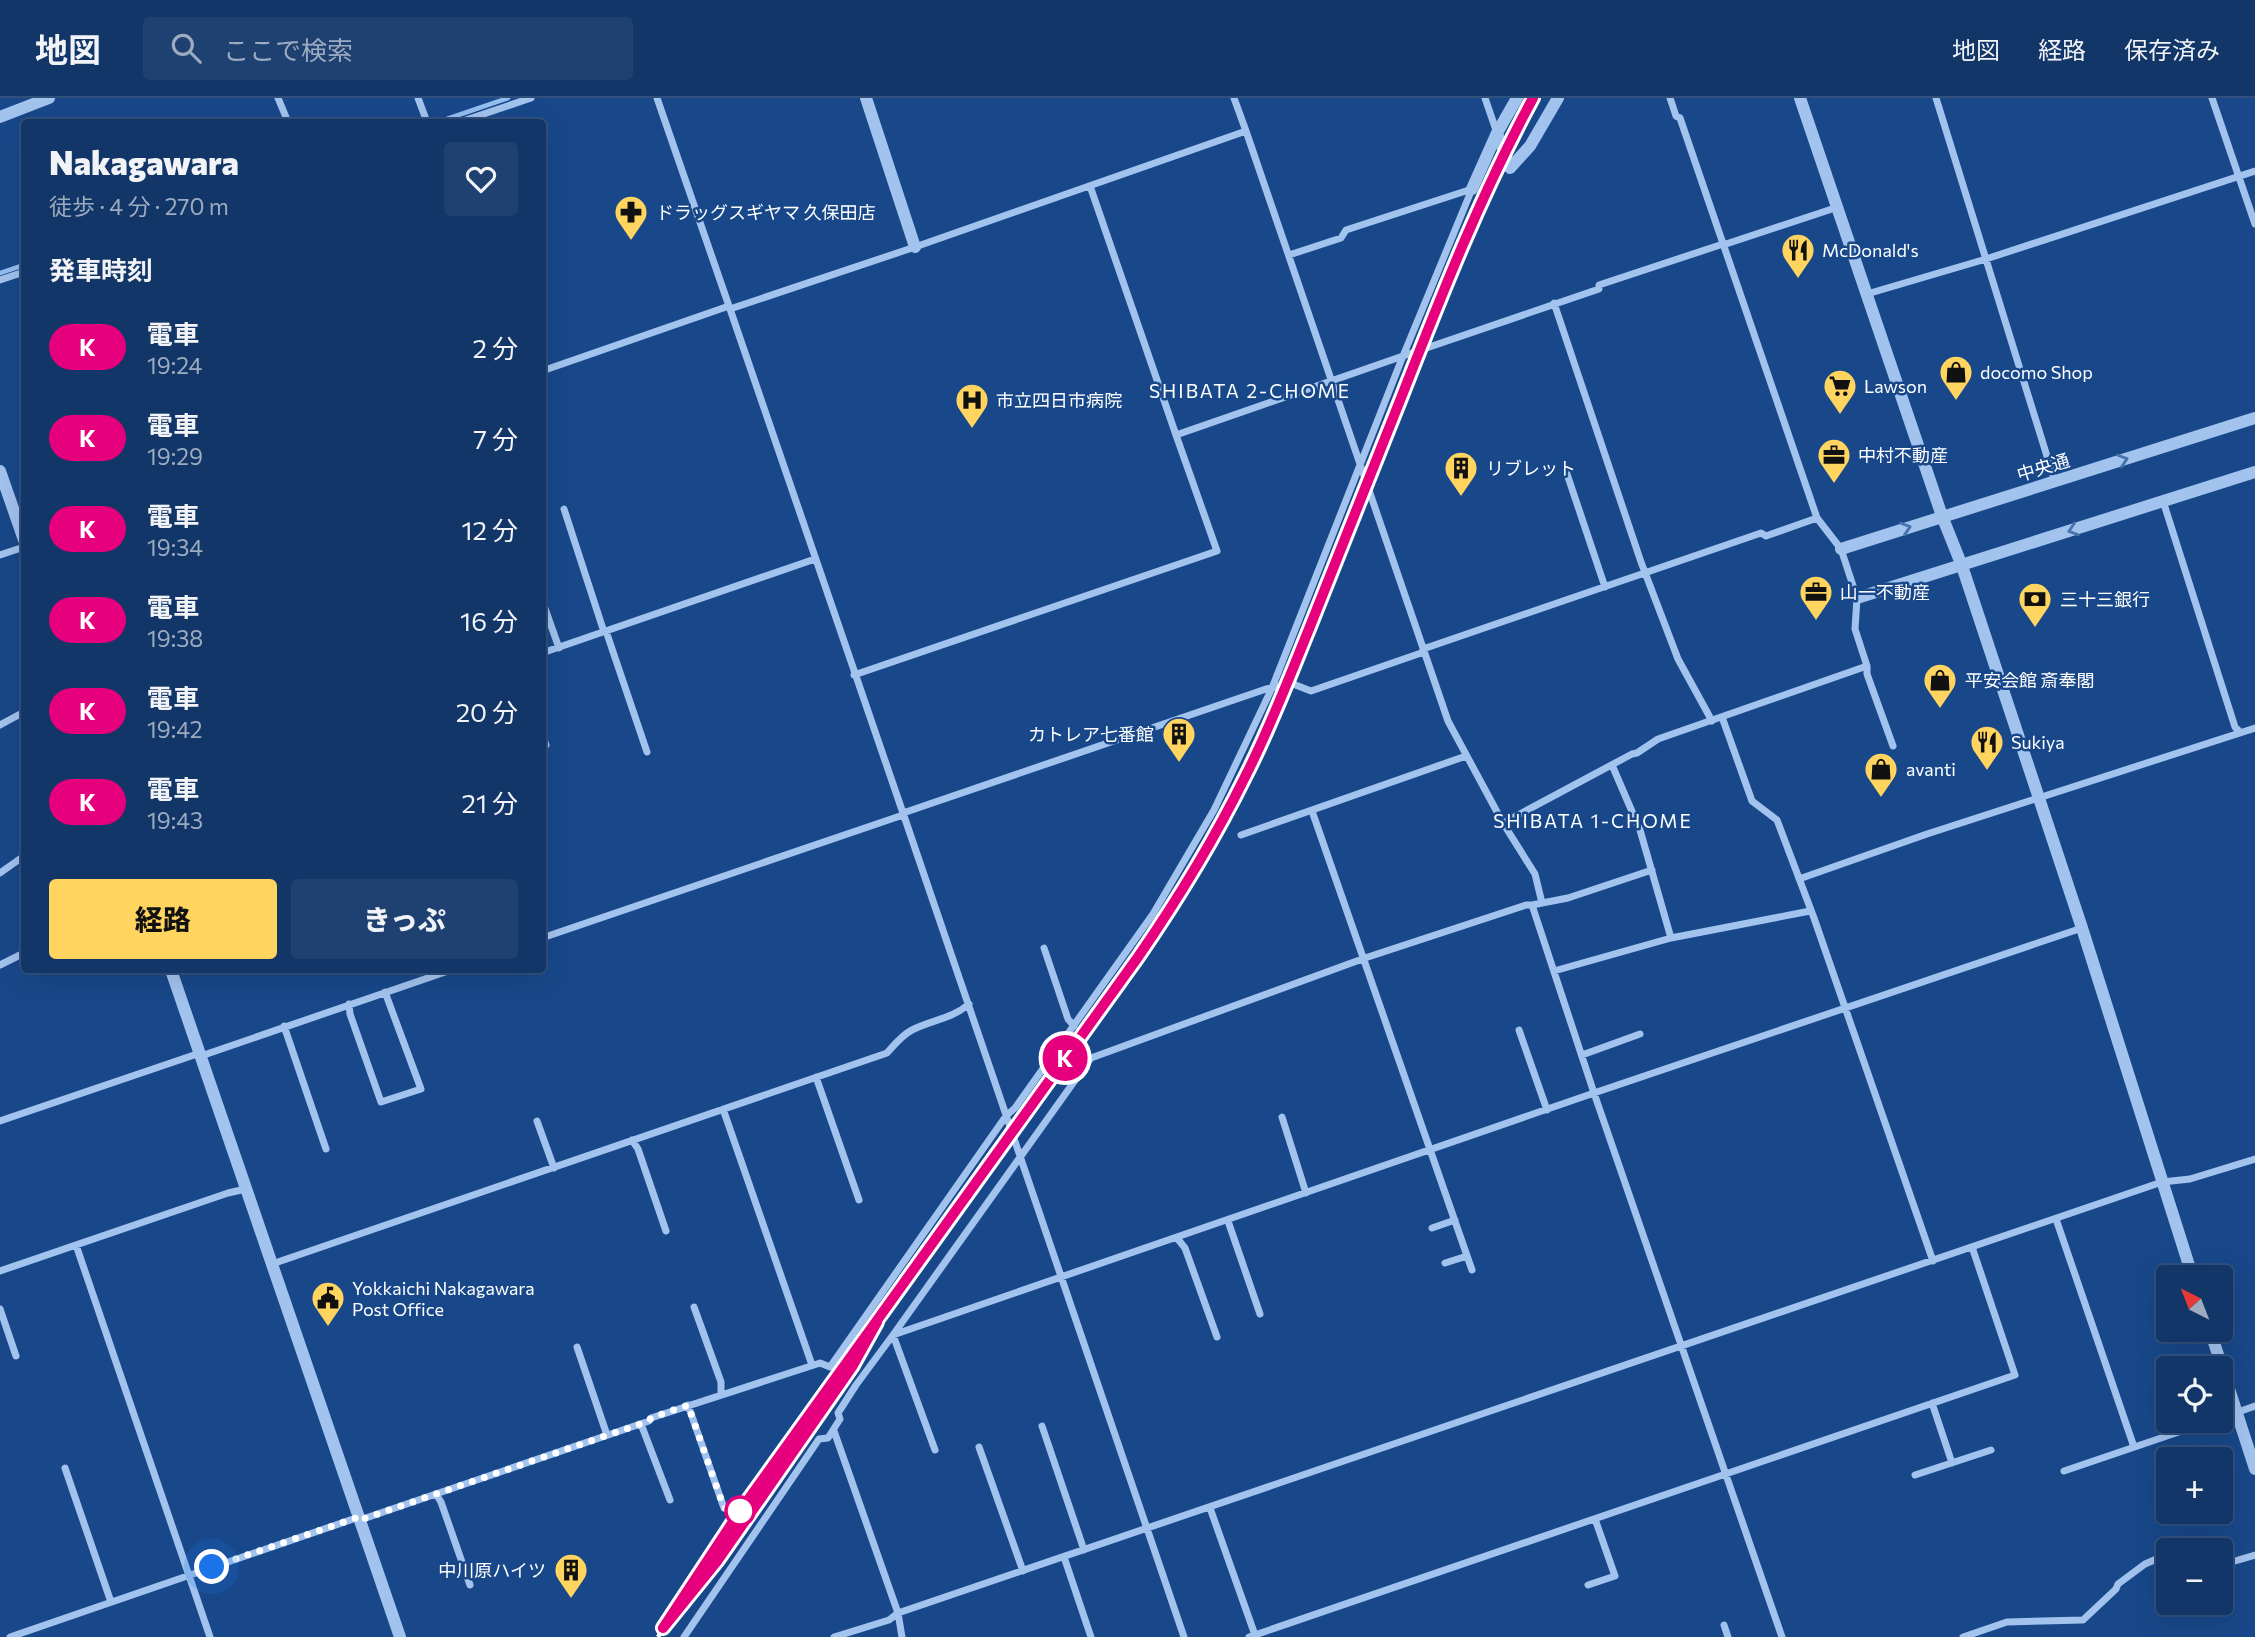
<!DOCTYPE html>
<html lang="ja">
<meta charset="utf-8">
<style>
:root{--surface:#123668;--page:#1f4171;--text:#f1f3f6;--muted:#9cabc0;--line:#31507c;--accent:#ffd45f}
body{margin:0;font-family:Commissioner,"Noto Sans JP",sans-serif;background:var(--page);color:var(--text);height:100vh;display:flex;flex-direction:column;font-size:26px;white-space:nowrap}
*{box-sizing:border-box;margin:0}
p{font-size:23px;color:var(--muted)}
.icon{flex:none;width:38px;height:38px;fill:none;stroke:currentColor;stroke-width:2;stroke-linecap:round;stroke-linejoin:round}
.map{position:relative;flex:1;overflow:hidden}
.details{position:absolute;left:21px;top:21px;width:525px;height:854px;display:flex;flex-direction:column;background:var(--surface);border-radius:7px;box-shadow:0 7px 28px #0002,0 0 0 2px var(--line)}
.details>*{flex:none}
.badge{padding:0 14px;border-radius:23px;font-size:24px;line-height:46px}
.needle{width:46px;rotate:318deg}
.controls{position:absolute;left:2156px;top:1167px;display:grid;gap:14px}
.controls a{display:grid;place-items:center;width:77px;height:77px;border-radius:7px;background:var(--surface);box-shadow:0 7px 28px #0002,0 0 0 2px var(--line);font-size:35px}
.you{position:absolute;width:35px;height:35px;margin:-18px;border:5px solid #fff;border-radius:50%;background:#1a73e8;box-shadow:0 0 0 10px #1a73e833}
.map>.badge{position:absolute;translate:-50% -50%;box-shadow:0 0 0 4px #fff}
h2{padding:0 28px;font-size:26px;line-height:63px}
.round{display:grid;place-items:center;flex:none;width:74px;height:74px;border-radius:7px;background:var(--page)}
.head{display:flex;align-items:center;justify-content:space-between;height:119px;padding:0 28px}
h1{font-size:33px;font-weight:800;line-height:52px}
.action{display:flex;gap:14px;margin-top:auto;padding:14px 28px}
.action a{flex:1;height:80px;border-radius:7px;background:var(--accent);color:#111;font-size:28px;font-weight:800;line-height:80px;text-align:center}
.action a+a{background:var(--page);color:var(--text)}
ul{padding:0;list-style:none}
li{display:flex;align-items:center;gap:21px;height:91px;padding:0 28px}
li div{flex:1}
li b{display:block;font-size:26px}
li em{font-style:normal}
li .badge{min-width:77px;font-weight:700;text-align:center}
header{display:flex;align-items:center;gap:42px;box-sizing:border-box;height:98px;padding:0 35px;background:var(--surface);border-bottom:2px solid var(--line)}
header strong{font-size:33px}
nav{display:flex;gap:38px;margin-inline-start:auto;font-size:24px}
.search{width:490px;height:63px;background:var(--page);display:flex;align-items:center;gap:18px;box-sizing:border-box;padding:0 24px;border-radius:7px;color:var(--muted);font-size:26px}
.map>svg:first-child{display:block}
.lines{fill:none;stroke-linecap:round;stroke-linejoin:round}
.stream{stroke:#94bdf0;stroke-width:4.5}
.minor{stroke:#a2c3ee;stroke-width:7}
.tertiary{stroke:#a2c3ee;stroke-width:12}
.rail{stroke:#fff;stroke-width:4.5;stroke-dasharray:12 5;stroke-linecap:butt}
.oneway{stroke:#4873ad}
.line-casing{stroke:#fff;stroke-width:16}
.line{stroke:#e6007e;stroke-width:10}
.walk{stroke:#fff;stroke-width:7;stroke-dasharray:0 12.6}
.stop-dot{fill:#fff;stroke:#e6007e;stroke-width:3.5}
.labels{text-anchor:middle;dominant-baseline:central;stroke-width:5;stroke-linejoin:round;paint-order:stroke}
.poi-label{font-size:18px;fill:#fff;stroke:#18488a;text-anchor:start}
.street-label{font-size:18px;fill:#fff;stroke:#18488a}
.neighbourhood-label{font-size:19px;letter-spacing:2px;fill:#fff;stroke:#18488a}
</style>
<header>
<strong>地図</strong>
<div class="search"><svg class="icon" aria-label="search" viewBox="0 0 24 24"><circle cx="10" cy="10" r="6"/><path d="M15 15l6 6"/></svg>ここで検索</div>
<nav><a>地図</a><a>経路</a><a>保存済み</a></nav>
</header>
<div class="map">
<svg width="2255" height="1539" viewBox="0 0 2255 1539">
<rect width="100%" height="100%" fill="#18488a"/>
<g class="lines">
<path class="stream" d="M 438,24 L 508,0
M 0,175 L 24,167"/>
<path class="minor" d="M 278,0 L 288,24
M 418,0 L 427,24
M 657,0 L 730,211
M 1234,0 L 1246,33
M 1485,0 L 1497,35
M 1936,0 L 2055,384
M 2212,0 L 2255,126
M 460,24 L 531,0
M 1090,88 L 1176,337
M 1723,147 L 1838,109
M 0,182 L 24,174
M 1867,196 L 1986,161 L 2255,73
M 1554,205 L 1641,464 L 1678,561 L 1712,623
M 542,273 L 729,208
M 1566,373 L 1605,489
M 2163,403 L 2235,629 L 2240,634
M 564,411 L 604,534
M 0,457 L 24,449
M 542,502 L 559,550
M 606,533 L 647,654
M 1423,551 L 1761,435 L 1766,438 L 1817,420
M 1424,554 L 1311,593 L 1293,586 L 1266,591 L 903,715 L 730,211 L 915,149 L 1246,33 L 1448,623 L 1503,725 L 1535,776 L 1542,805 L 1532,807 L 1594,995 L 1782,1539
M 542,555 L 815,461
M 1867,568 L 1867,576 L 1893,648
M 854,577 L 1217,453 L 1176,337 L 1403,258 L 1472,91 L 1346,132 L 1341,140 L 1289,157
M 1722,619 L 1752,703 L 1777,722 L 1814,820 L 1933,1163
M 0,627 L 24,614
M 542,636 L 546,647
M 1612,667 L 1640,732 L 1671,840
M 1312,713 L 1472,1172
M 903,715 L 1184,1539
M 1503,725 L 1632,656 L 1637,655 L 1658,641 L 1867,568 L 1855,531 L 1857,500 L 1841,451 L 1817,420 L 1680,20 L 1676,18 L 1670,0
M 1241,737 L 1466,658
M 0,775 L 24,758
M 1799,781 L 1927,736 L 2255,630
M 1542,805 L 1568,800 L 1652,772
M 542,840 L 903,717
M 1044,850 L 1068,921 L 1074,928
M 0,867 L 24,855
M 1554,873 L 1671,840 L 1810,813
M 349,906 L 350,916 L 381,1004 L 421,991 L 385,894
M 284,928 L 326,1051
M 1519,932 L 1547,1012
M 1582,957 L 1640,936
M 201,958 L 451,872
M 816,979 L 859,1102
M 723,1011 L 812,1267
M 1282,1019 L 1306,1095
M 0,1023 L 200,955
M 537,1023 L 554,1070
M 632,1042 L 638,1051 L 666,1133
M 2056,1121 L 2134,1349
M 1228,1123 L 1260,1216
M 1432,1130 L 1455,1122
M 1177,1140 L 1185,1150 L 1217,1239
M 76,1147 L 210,1539
M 1445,1165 L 1467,1158
M 272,1166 L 887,955 C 895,946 902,937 912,932 C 931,922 952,921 969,906
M 0,1173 L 228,1095 L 246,1091
M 694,1209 L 721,1284 L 721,1296
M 0,1211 L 16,1258
M 893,1237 L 1594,995 L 2082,830
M 893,1237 L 935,1352
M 577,1249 L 607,1337
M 1932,1305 L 1952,1365
M 688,1307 L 724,1410
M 2221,1320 L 2255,1308
M 641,1326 L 670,1402
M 1042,1328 L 1084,1452
M 834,1333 L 898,1515 L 902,1539
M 979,1349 L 1023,1473
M 65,1370 L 111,1504
M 2064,1373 L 2211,1323
M 1915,1377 L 1991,1352
M 436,1396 L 441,1404 L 470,1487
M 1210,1410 L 1255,1537
M 360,1422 L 649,1323 L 651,1320 L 820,1265 L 830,1269 L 1006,1018 L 1015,1010 L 1153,816 L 1214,712 L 1272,590 L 1403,258 L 1599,191 L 1599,187 L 1723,146
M 1064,1459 L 1091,1539
M 2221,1461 L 2235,1463 L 2255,1457
M 1588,1487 L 1615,1478 L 1595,1421
M 1724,1527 L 1728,1539
M 10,1539 L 359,1419
M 684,1539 L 819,1341 L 828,1340 L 840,1321 L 838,1315 L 856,1287 L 893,1237 L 1091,960 L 1365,860 L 1526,807 L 1532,807
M 834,1539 L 889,1522 L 898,1515 L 2162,1084 L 2190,1081 L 2255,1061
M 1249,1539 L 2015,1277 L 1972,1149
M 1963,1539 L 2007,1524 L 2083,1522 L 2116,1491 L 2118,1486 L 2145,1466 L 2168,1456"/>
<path class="tertiary" d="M 866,0 L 915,149
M 1800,0 L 1942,418 L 1962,468 L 2082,830 L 2193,1180
M 0,19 L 49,0
M 1497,35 L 1510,70 L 1530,48 L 1558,0
M 1472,91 L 1497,35 L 1517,0
M 0,373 L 24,442
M 1841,451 L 2255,320
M 1857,500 L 2255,374
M 171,872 L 400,1539
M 2210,1232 L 2255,1371"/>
<path class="rail" d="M 658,1539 L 740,1413 L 1138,859 C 1178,801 1215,740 1246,677 C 1271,628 1291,577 1311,526 C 1342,451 1372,376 1401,300 C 1441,198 1480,96 1533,0"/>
</g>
<defs><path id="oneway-chevron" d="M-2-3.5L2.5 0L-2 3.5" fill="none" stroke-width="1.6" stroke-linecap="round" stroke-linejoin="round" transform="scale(1.75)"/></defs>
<g class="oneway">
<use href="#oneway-chevron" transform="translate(2123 362) rotate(-18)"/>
<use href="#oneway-chevron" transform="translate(1906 430) rotate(-18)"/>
<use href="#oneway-chevron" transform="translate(2073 432) rotate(162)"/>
</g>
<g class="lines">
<defs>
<path id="line" d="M 877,1224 L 852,1269 L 718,1462 L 663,1530 L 740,1413 L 1138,859 C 1178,801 1215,740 1246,677 C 1270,630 1289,580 1309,531 C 1340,454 1371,377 1401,300 C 1441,198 1481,96 1533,0"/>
</defs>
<use href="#line" class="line-casing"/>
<use href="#line" class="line"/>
<path class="walk" d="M 212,1469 L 359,1419 L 360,1422 L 649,1323 L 651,1320 L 688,1307 L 724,1410 L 740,1413"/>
</g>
<defs>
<symbol id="pharmacy-pin" viewBox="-11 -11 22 30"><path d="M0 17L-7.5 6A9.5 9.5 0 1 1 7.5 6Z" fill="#ffd45f" stroke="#18488a"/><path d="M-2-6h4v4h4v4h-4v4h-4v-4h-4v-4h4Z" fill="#111"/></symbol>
<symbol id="restaurant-pin" viewBox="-11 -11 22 30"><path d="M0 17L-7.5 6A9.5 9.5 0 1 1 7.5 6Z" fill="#ffd45f" stroke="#18488a"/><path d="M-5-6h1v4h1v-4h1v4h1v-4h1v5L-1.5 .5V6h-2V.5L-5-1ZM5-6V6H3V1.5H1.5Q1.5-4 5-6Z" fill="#111"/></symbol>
<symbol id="shop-pin" viewBox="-11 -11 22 30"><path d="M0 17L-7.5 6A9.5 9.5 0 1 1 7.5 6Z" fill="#ffd45f" stroke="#18488a"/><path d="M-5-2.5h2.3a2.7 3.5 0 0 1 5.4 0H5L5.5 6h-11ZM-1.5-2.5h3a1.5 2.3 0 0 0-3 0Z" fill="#111"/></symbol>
<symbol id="supermarket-pin" viewBox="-11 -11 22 30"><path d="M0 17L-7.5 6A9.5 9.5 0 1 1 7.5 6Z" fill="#ffd45f" stroke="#18488a"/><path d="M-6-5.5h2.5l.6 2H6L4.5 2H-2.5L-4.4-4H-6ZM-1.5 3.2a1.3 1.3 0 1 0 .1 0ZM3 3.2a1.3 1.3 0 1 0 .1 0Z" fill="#111"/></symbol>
<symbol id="hospital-pin" viewBox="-11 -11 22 30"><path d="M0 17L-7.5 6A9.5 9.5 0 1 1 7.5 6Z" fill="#ffd45f" stroke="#18488a"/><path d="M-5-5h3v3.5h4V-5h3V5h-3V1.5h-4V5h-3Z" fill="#111"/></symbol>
<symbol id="office-pin" viewBox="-11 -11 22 30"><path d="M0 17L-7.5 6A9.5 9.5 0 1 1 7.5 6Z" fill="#ffd45f" stroke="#18488a"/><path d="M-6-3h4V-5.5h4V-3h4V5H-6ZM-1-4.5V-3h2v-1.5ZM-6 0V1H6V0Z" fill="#111"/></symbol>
<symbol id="building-pin" viewBox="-11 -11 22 30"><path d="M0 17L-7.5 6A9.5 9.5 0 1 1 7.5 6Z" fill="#ffd45f" stroke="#18488a"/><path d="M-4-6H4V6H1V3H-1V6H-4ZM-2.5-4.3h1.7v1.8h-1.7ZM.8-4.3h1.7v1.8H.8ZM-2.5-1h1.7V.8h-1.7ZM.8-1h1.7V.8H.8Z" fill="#111"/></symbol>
<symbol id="bank-pin" viewBox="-11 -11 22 30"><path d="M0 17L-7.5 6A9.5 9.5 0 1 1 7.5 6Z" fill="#ffd45f" stroke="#18488a"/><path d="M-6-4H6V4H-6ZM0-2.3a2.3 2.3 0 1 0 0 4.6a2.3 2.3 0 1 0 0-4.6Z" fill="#111"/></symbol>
<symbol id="civic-pin" viewBox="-11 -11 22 30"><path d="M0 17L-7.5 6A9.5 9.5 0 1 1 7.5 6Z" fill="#ffd45f" stroke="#18488a"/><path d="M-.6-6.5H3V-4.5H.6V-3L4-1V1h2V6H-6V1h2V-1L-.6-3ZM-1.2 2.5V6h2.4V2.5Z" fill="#111"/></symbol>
</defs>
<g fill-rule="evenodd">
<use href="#pharmacy-pin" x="612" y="95" width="38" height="52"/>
<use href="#restaurant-pin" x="1779" y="133" width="38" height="52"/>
<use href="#shop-pin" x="1937" y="255" width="38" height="52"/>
<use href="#supermarket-pin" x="1821" y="269" width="38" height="52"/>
<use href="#hospital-pin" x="953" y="283" width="38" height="52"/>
<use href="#office-pin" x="1815" y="338" width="38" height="52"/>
<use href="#building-pin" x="1442" y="351" width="38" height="52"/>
<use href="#office-pin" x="1797" y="475" width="38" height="52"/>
<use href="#bank-pin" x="2016" y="482" width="38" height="52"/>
<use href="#shop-pin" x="1921" y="563" width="38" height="52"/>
<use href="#building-pin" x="1160" y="617" width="38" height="52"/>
<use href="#restaurant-pin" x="1968" y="625" width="38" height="52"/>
<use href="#shop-pin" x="1862" y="652" width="38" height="52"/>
<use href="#civic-pin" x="309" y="1181" width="38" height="52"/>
<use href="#building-pin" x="552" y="1453" width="38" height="52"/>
</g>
<circle class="stop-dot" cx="740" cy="1413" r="14"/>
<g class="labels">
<g class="poi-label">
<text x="656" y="114">ドラッグスギヤマ 久保田店</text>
<text x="1822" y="152">McDonald's</text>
<text x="1980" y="274">docomo Shop</text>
<text x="1864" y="288">Lawson</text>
<text x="996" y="302">市立四日市病院</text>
<text x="1858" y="357">中村不動産</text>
<text x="1486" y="370">リブレット</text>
<text x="1840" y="494">山一不動産</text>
<text x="2060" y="501">三十三銀行</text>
<text x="1965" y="582">平安会館 斎奉閣</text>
<text x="1154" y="636" text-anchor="end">カトレア七番館</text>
<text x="2011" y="644">Sukiya</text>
<text x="1906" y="671">avanti</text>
<text x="352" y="1190">Yokkaichi Nakagawara<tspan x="352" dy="21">Post Office</tspan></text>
<text x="546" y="1472" text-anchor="end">中川原ハイツ</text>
</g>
<g class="street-label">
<text transform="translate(2043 369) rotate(-17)">中央通</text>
</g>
<g class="neighbourhood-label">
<text x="1250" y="292">SHIBATA 2-CHOME</text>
<text x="1593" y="722">SHIBATA 1-CHOME</text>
</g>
</g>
</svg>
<div class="controls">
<a><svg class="needle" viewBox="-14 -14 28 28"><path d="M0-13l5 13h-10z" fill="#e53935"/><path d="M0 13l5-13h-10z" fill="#9cabc0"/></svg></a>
<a><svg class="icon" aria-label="locate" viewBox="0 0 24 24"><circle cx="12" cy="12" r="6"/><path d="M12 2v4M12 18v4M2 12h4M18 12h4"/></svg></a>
<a>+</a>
<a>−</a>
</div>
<div class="you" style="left:212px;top:1469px"></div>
<b class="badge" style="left:1065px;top:960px;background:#e6007e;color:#fff">K</b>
<section class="details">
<div class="head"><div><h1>Nakagawara</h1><p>徒歩 · 4 分 · 270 m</p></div><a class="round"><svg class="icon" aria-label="heart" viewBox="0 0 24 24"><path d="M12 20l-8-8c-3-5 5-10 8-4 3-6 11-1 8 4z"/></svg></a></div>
<h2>発車時刻</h2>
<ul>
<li><span class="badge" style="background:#e6007e;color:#fff">K</span><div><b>電車</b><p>19:24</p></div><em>2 分</em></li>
<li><span class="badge" style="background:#e6007e;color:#fff">K</span><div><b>電車</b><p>19:29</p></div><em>7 分</em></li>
<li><span class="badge" style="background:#e6007e;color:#fff">K</span><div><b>電車</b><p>19:34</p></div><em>12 分</em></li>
<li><span class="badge" style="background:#e6007e;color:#fff">K</span><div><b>電車</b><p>19:38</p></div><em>16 分</em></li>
<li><span class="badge" style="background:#e6007e;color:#fff">K</span><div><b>電車</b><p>19:42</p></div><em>20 分</em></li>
<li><span class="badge" style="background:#e6007e;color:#fff">K</span><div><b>電車</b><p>19:43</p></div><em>21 分</em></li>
</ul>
<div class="action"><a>経路</a><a>きっぷ</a></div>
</section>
</div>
